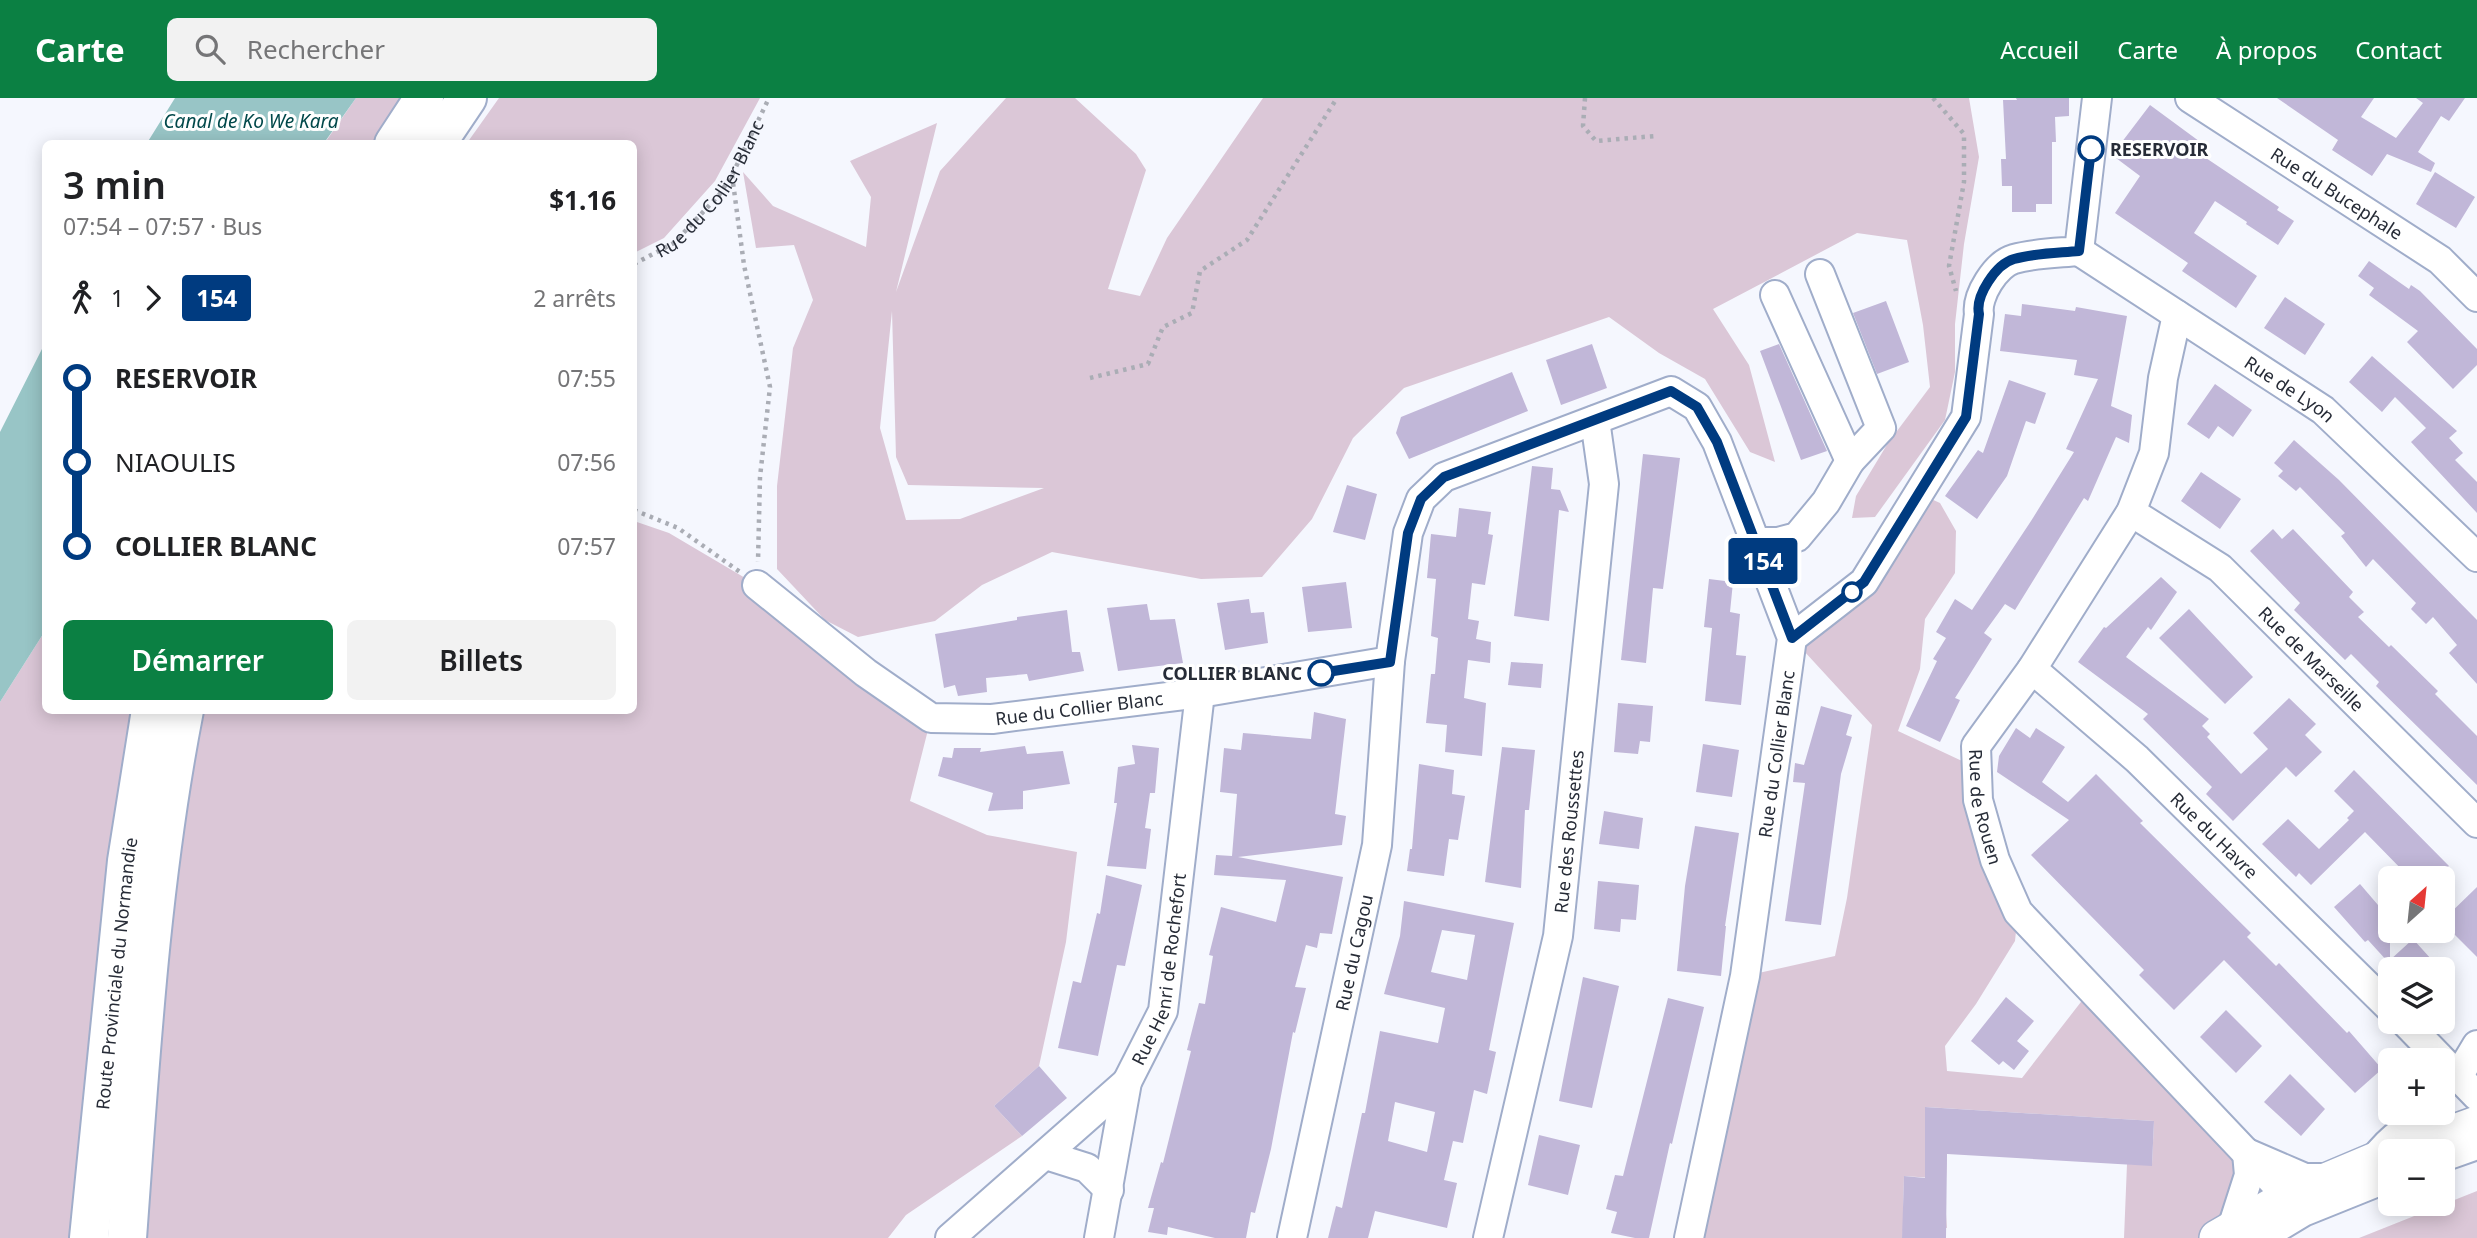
<!DOCTYPE html>
<html lang="fr">
<meta charset="utf-8">
<style>
:root{--surface:#fff;--page:#f2f2f2;--text:#202124;--muted:#757577;--accent:#0b8043}
body{margin:0;font-family:"Noto Sans",sans-serif;background:var(--page);color:var(--text);height:100vh;display:flex;flex-direction:column;font-size:26px;white-space:nowrap}
*{box-sizing:border-box;margin:0}
p{font-size:23px;color:var(--muted)}
.icon{flex:none;width:38px;height:38px;fill:none;stroke:currentColor;stroke-width:2;stroke-linecap:round;stroke-linejoin:round}
.map{position:relative;flex:1;overflow:hidden}
.sheet{position:absolute;left:42px;top:42px;width:595px;height:574px;display:flex;flex-direction:column;background:var(--surface);border-radius:10px;box-shadow:0 4px 18px #0003}
.sheet>*{flex:none}
.badge{padding:0 14px;border-radius:5px;font-size:24px;line-height:46px}
.needle{width:46px;rotate:27deg}
.tools{position:absolute;left:2378px;top:768px;display:grid;gap:14px}
.tools a{display:grid;place-items:center;width:77px;height:77px;border-radius:10px;background:var(--surface);box-shadow:0 4px 18px #0003;font-size:35px}
.map>.badge{position:absolute;translate:-50% -50%;box-shadow:0 0 0 4px #fff}
.legs{display:flex;align-items:center;gap:10px;height:77px;padding:0 21px;font-size:23px}
.legs p{margin-inline-start:auto}
.overview{display:flex;align-items:center;justify-content:space-between;height:119px;padding:0 21px}
h1{font-size:38px;font-weight:600;line-height:52px}
.button{display:flex;gap:14px;margin-top:auto;padding:14px 21px}
.button a{flex:1;height:80px;border-radius:10px;background:var(--accent);color:#fff;font-size:28px;font-weight:600;line-height:80px;text-align:center}
.button a+a{background:var(--page);color:var(--text)}
ul{padding:0 21px;list-style:none}
li{display:flex;align-items:center;gap:24px;height:84px;font-size:26px}
li i{display:grid;place-items:center;width:10px;height:100%;margin:0 9px;background:currentColor}
li i::after{content:'';width:18px;height:18px;margin:-9px;border:5px solid;border-radius:50%;background:var(--surface)}
li p{margin-inline-start:auto}
li:first-child i{background:linear-gradient(#0000 50%,currentColor 0)}
li:last-child i{background:linear-gradient(currentColor 50%,#0000 0)}
header{display:flex;align-items:center;gap:42px;box-sizing:border-box;height:98px;padding:0 35px;background:var(--accent);color:#fff}
header strong{font-size:33px}
nav{display:flex;gap:38px;margin-inline-start:auto;font-size:24px}
.search{width:490px;height:63px;background:var(--page);display:flex;align-items:center;gap:18px;box-sizing:border-box;padding:0 24px;border-radius:10px;color:var(--muted);font-size:26px}
.map>svg:first-child{display:block}
.green{fill:#dbc7d7;fill-rule:evenodd}
.water{fill:#98c5c6}
.building{fill:#c1b7d8;fill-rule:evenodd}
.lines{fill:none;stroke-linecap:round;stroke-linejoin:round}
.minor-casing{stroke:#a0adca;stroke-width:32}
.major-casing{stroke:#a0adca;stroke-width:38}
.highway-casing{stroke:#a0adca;stroke-width:42}
.path{stroke:#aaadb5;stroke-width:4.5;stroke-dasharray:3.5 5;stroke-linecap:butt}
.minor{stroke:#fff;stroke-width:28}
.major{stroke:#fff;stroke-width:35}
.highway{stroke:#fff;stroke-width:38}
.line-1-casing{stroke:#fff;stroke-width:16}
.line-1{stroke:#003b80;stroke-width:10}
.stop-1-dot{fill:#fff;stroke:#003b80;stroke-width:3.5}
.labels{text-anchor:middle;dominant-baseline:central;stroke-width:6;stroke-linejoin:round;paint-order:stroke}
.stop-label{font-size:18px;font-weight:bold;fill:#272c37;stroke:#fff;text-anchor:start}
.street-label{font-size:18px;fill:#272c37;stroke:#fff}
.water-label{font-size:19px;font-style:italic;fill:#01484a;stroke:#fff}
</style>
<header>
<strong>Carte</strong>
<div class="search"><svg class="icon" aria-label="search" viewBox="0 0 24 24"><circle cx="10" cy="10" r="6"/><path d="M15 15l6 6"/></svg>Rechercher</div>
<nav><a>Accueil</a><a>Carte</a><a>À propos</a><a>Contact</a></nav>
</header>
<div class="map">
<svg width="2477" height="1140" viewBox="0 0 2477 1140">
<rect width="100%" height="100%" fill="#f5f7fe"/>
<path class="green" d="M 356,0 L 421,0 L 393,45 L 324,46 Z
M 499,0 L 760,0 L 715,83 L 664,140 L 634,155 L 634,46 L 467,45 Z
M 1006,0 L 1075,0 L 1136,56 L 1146,72 L 1108,191 L 1140,198 L 1167,140 L 1263,0 L 1969,0 L 1979,59 L 1964,146 L 1955,226 L 1955,274 L 1945,322 L 1875,419 L 1852,420 L 1856,398 L 1888,345 L 1930,289 L 1923,227 L 1907,142 L 1857,135 L 1713,211 L 1749,267 L 1775,364 L 1750,354 L 1705,281 L 1659,255 L 1609,219 L 1404,290 L 1353,340 L 1312,421 L 1262,479 L 1201,481 L 1052,454 L 982,487 L 935,523 L 858,539 L 825,522 L 777,471 L 777,388 L 793,250 L 813,202 L 794,147 L 756,150 L 743,74 L 773,108 L 866,149 L 871,99 L 850,63 L 937,25 L 896,194 L 940,73 ZM 892,213 L 896,359 L 908,387 L 1044,390 L 960,421 L 906,422 L 880,330 Z
M 1918,395 L 1940,405 L 1956,433 L 1955,475 L 1925,521 L 1920,571 L 1898,633 L 1977,670 L 2018,814 L 2015,843 L 1976,906 L 1945,948 L 1947,973 L 2022,980 L 2091,891 L 2247,1055 L 2217,1140 L 2124,1140 L 2127,1066 L 2152,1067 L 2154,1023 L 1926,1009 L 1947,1056 L 1946,1081 L 1904,1078 L 1903,1114 L 1946,1116 L 1947,1130 L 1904,1125 L 1902,1140 L 1689,1140 L 1745,878 L 1835,858 L 1847,800 L 1872,627 L 1792,540 L 1864,484 Z
M 634,423 L 669,435 L 757,487 L 931,620 L 910,703 L 987,737 L 1077,754 L 1066,844 L 1039,968 L 994,1008 L 1022,1038 L 906,1117 L 888,1140 L 127,1140 L 184,613 L 634,612 Z
M 45,533 L 46,612 L 151,613 L 89,1140 L 0,1140 L 0,604 Z
M 2477,1093 L 2477,1140 L 2359,1140 Z"/>
<path class="water" d="M 175,0 L 356,0 L 324,45 L 147,45 Z
M 45,245 L 45,533 L 0,604 L 0,334 Z"/>
<path class="building" d="M 2016,0 L 2069,0 L 2069,18 L 2055,19 L 2056,44 L 2052,44 L 2052,106 L 2036,106 L 2036,114 L 2012,114 L 2012,88 L 2002,88 L 2001,61 L 2006,61 L 2003,2 L 2017,2 Z
M 2277,0 L 2374,0 L 2361,19 L 2396,40 L 2423,5 L 2416,0 L 2465,0 L 2449,23 L 2441,18 L 2418,54 L 2435,65 L 2431,74 L 2387,56 L 2372,78 L 2332,52 L 2338,42 Z
M 2150,7 L 2203,46 L 2197,54 L 2279,109 L 2277,112 L 2294,123 L 2278,147 L 2246,126 L 2247,124 L 2215,103 L 2194,135 L 2257,178 L 2236,210 L 2182,173 L 2188,165 L 2115,115 L 2140,78 L 2112,57 Z
M 2435,74 L 2475,99 L 2456,130 L 2416,106 Z
M 2369,163 L 2409,191 L 2411,187 L 2420,193 L 2477,251 L 2477,267 L 2453,291 L 2407,244 L 2418,233 L 2369,197 L 2374,190 L 2358,178 Z
M 2285,199 L 2325,226 L 2305,257 L 2264,230 Z
M 1886,203 L 1909,264 L 1877,276 L 1853,215 Z
M 2022,206 L 2075,213 L 2076,209 L 2127,218 L 2111,308 L 2132,317 L 2129,345 L 2116,339 L 2088,403 L 2084,400 L 2015,512 L 2005,506 L 1984,535 L 1992,541 L 1955,600 L 1960,602 L 1940,644 L 1906,628 L 1937,563 L 1933,561 L 1946,540 L 1936,534 L 1955,501 L 1972,512 L 2031,423 L 2074,354 L 2066,351 L 2098,281 L 2074,277 L 2077,262 L 2000,253 L 2005,216 L 2021,218 Z
M 1592,246 L 1607,290 L 1561,307 L 1546,262 Z
M 1779,246 L 1827,353 L 1801,362 L 1760,253 Z
M 2372,258 L 2457,333 L 2449,340 L 2463,355 L 2455,362 L 2477,384 L 2477,415 L 2411,344 L 2426,330 L 2395,299 L 2382,314 L 2349,284 Z
M 1512,274 L 1528,313 L 1409,361 L 1396,335 L 1401,319 Z
M 2009,282 L 2046,295 L 2035,326 L 2026,323 L 2007,378 L 1977,421 L 1945,398 L 1978,352 L 1983,355 Z
M 2215,286 L 2252,312 L 2233,339 L 2218,328 L 2209,341 L 2187,326 Z
M 2294,342 L 2339,382 L 2477,522 L 2477,586 L 2449,555 L 2457,547 L 2433,519 L 2426,526 L 2411,511 L 2416,505 L 2373,461 L 2366,469 L 2341,438 L 2345,435 L 2300,389 L 2296,393 L 2278,378 L 2283,373 L 2274,365 Z
M 1643,356 L 1680,360 L 1663,491 L 1653,490 L 1646,565 L 1621,562 Z
M 1532,368 L 1553,370 L 1551,391 L 1560,392 L 1569,414 L 1559,412 L 1549,523 L 1514,518 Z
M 2201,374 L 2241,401 L 2220,431 L 2181,403 Z
M 1347,387 L 1377,396 L 1365,442 L 1333,434 Z
M 1459,410 L 1491,414 L 1488,436 L 1493,437 L 1485,487 L 1472,485 L 1468,521 L 1479,523 L 1476,541 L 1491,544 L 1490,565 L 1468,562 L 1464,600 L 1486,605 L 1482,658 L 1445,654 L 1447,627 L 1426,625 L 1431,576 L 1435,576 L 1438,540 L 1431,538 L 1436,481 L 1427,480 L 1431,436 L 1456,439 Z
M 2273,431 L 2282,441 L 2293,431 L 2353,494 L 2349,499 L 2364,514 L 2358,519 L 2389,549 L 2391,547 L 2438,593 L 2435,596 L 2477,638 L 2477,687 L 2376,588 L 2379,584 L 2351,556 L 2345,562 L 2294,512 L 2300,505 L 2250,453 Z
M 2161,479 L 2177,494 L 2151,532 L 2148,529 L 2126,559 L 2209,621 L 2202,628 L 2210,636 L 2207,639 L 2241,676 L 2268,651 L 2253,635 L 2289,600 L 2316,626 L 2305,637 L 2322,654 L 2296,679 L 2286,669 L 2233,723 L 2206,696 L 2212,689 L 2143,621 L 2148,616 L 2078,564 L 2104,529 L 2106,530 Z
M 1709,481 L 1733,484 L 1730,514 L 1740,516 L 1736,557 L 1746,558 L 1741,607 L 1705,603 L 1712,530 L 1704,529 Z
M 1346,484 L 1352,530 L 1308,534 L 1302,489 Z
M 1249,501 L 1251,515 L 1264,514 L 1268,545 L 1225,552 L 1217,505 Z
M 1147,506 L 1150,522 L 1175,521 L 1183,565 L 1118,573 L 1107,510 Z
M 2189,511 L 2253,579 L 2225,606 L 2159,540 Z
M 1067,512 L 1072,554 L 1080,554 L 1084,573 L 1029,583 L 1027,576 L 986,580 L 987,594 L 958,598 L 955,587 L 944,590 L 935,536 L 1017,522 L 1017,519 Z
M 1511,564 L 1543,566 L 1541,590 L 1508,587 Z
M 1618,605 L 1653,608 L 1650,644 L 1640,643 L 1638,656 L 1614,654 Z
M 1821,608 L 1852,617 L 1846,637 L 1852,639 L 1841,676 L 1821,827 L 1785,823 L 1805,685 L 1793,684 L 1795,665 L 1804,667 Z
M 1314,614 L 1346,621 L 1335,716 L 1346,718 L 1342,747 L 1238,759 L 1343,779 L 1332,836 L 1320,835 L 1317,850 L 1306,847 L 1295,889 L 1306,890 L 1295,935 L 1293,934 L 1271,1051 L 1255,1115 L 1251,1114 L 1246,1140 L 1215,1140 L 1168,1129 L 1167,1137 L 1148,1134 L 1154,1110 L 1148,1110 L 1161,1064 L 1163,1065 L 1191,953 L 1187,952 L 1199,905 L 1205,906 L 1213,858 L 1209,857 L 1221,809 L 1276,824 L 1286,782 L 1214,777 L 1216,757 L 1232,758 L 1237,696 L 1220,694 L 1224,650 L 1241,652 L 1243,635 L 1311,641 Z
M 2016,630 L 2030,640 L 2036,630 L 2065,649 L 2042,684 L 2068,704 L 2096,676 L 2143,723 L 2140,725 L 2251,835 L 2247,839 L 2276,868 L 2279,865 L 2347,935 L 2349,933 L 2382,971 L 2355,995 L 2224,862 L 2174,912 L 2139,877 L 2144,872 L 2031,757 L 2069,722 L 1997,674 L 1999,658 Z
M 1703,646 L 1739,652 L 1732,699 L 1696,694 Z
M 1132,647 L 1159,650 L 1155,695 L 1150,695 L 1145,730 L 1151,731 L 1146,771 L 1107,768 L 1117,705 L 1114,705 L 1118,669 L 1135,666 Z
M 1025,648 L 1027,656 L 1063,653 L 1070,686 L 1023,693 L 1023,711 L 988,713 L 993,695 L 938,678 L 943,659 L 952,660 L 954,650 L 981,650 L 980,654 Z
M 1502,649 L 1535,652 L 1529,712 L 1525,712 L 1521,790 L 1485,784 Z
M 1419,666 L 1454,672 L 1452,696 L 1465,698 L 1458,742 L 1449,741 L 1444,778 L 1407,773 L 1410,751 L 1412,751 Z
M 2354,672 L 2449,768 L 2446,771 L 2454,780 L 2410,780 L 2365,734 L 2311,787 L 2299,775 L 2296,779 L 2262,746 L 2288,721 L 2319,751 L 2349,722 L 2347,720 L 2354,713 L 2334,693 Z
M 1604,713 L 1643,720 L 1639,751 L 1599,746 Z
M 1695,728 L 1739,735 L 1725,828 L 1726,828 L 1721,878 L 1677,873 L 1685,788 Z
M 1106,777 L 1142,787 L 1125,868 L 1117,867 L 1098,958 L 1058,950 L 1073,883 L 1081,885 L 1097,815 L 1100,816 Z
M 1598,783 L 1639,787 L 1636,822 L 1621,821 L 1620,834 L 1594,831 Z
M 2360,786 L 2390,821 L 2390,862 L 2413,841 L 2441,872 L 2380,872 L 2388,864 L 2368,842 L 2365,844 L 2334,809 Z
M 2477,789 L 2477,859 L 2443,825 L 2443,822 Z
M 1404,803 L 1514,825 L 1489,952 L 1496,954 L 1487,996 L 1474,992 L 1463,1045 L 1453,1043 L 1444,1082 L 1457,1085 L 1447,1130 L 1375,1113 L 1368,1140 L 1328,1140 L 1336,1108 L 1342,1110 L 1362,1015 L 1365,1015 L 1380,933 L 1438,945 L 1445,910 L 1384,896 L 1400,838 ZM 1442,832 L 1475,837 L 1467,882 L 1431,874 ZM 1395,1004 L 1435,1014 L 1427,1054 L 1388,1043 Z
M 1583,879 L 1619,888 L 1592,1010 L 1559,1003 Z
M 2006,899 L 2034,923 L 2017,943 L 2029,953 L 2014,972 L 2003,963 L 1999,967 L 1971,943 Z
M 1668,900 L 1704,909 L 1672,1046 L 1670,1045 L 1649,1140 L 1635,1140 L 1611,1135 L 1617,1114 L 1606,1111 L 1615,1077 L 1623,1078 Z
M 2226,912 L 2262,948 L 2236,975 L 2200,939 Z
M 1039,968 L 1067,1000 L 1022,1038 L 994,1008 Z
M 2290,976 L 2325,1011 L 2301,1038 L 2264,1004 Z
M 1925,1009 L 2154,1023 L 2152,1068 L 1947,1056 L 1946,1140 L 1902,1140 L 1904,1078 L 1925,1080 Z
M 1539,1037 L 1580,1047 L 1568,1097 L 1528,1087 Z"/>
<g class="lines">
<defs>
<g id="minor">
<path id="s2" d="M 2190,0 L 2440,162 L 2477,199"/>
<path id="s3" d="M 2079,153 L 2323,312 L 2477,459"/>
<path d="M 1775,197 L 1850,363"/>
<path id="s4" d="M 2177,217 L 2163,280 L 2154,355 L 2131,414 L 2032,571 L 1976,648 L 1978,702 L 1995,762 L 2018,814 L 2288,1099"/>
<path id="s5" d="M 2131,414 L 2220,470 L 2477,725"/>
<path d="M 1755,444 L 1778,444 L 1797,439 L 1826,404 L 1850,363 L 1881,330 L 1820,176"/>
<path id="s6" d="M 757,487 L 866,575 L 931,620 L 992,621 L 1200,595 L 1390,563 L 1408,435 L 1421,401 L 1444,379 L 1671,293 L 1697,309 L 1717,344 L 1792,540 L 1745,878 L 1689,1140"/>
<path d="M 1792,540 L 1864,484 L 1966,319 L 1979,216 C 1976,198 1996,166 2014,161 C 2035,155 2058,155 2079,153 L 2097,0"/>
<path id="s7" d="M 2032,571 L 2137,661 L 2390,910"/>
<path d="M 2405,924 L 2477,998"/>
<path d="M 2459,977 L 2477,947"/>
<path d="M 1046,1057 L 1087,1070 L 1109,1092"/>
<path d="M 2443,1059 L 2477,1047"/>
<path d="M 2373,1063 C 2393,1036 2409,1028 2439,1015"/>
<path d="M 2232,1130 L 2249,1077 L 2247,1055 L 2305,1080 L 2333,1080"/>
<path d="M 950,1140 L 1127,984"/>
<path id="s8" d="M 1099,1140 L 1127,984 L 1163,913 L 1200,595"/>
<path id="s9" d="M 1292,1140 L 1377,747 L 1390,563"/>
<path id="s10" d="M 1488,1140 L 1558,838 L 1604,386 L 1595,322"/>
<path d="M 2260,1140 L 2303,1114 L 2390,1079"/>
</g>
<path id="major" d="M 2399,1054 L 2477,1026
M 2217,1140 L 2288,1099 L 2390,1056"/>
<g id="highway">
<path d="M 394,46 L 424,0"/>
<path d="M 436,46 L 467,0"/>
<path id="s11" d="M 89,1140 L 127,763 L 151,612"/>
<path d="M 127,1140 C 140,964 150,786 184,612"/>
</g>
</defs>
<use href="#minor" class="minor-casing"/>
<use href="#major" class="major-casing"/>
<use href="#highway" class="highway-casing"/>
<g class="path">
<path d="M 1585,0 L 1583,28 L 1596,43 L 1655,38"/>
<path d="M 1933,0 L 1964,36 L 1964,84 L 1949,168 L 1956,193"/>
<path d="M 732,77 L 744,167 L 770,289 L 760,379 L 758,464"/>
<path id="s1" d="M 634,166 L 674,145 L 719,97 L 732,77 L 769,0"/>
<path d="M 1090,280 L 1148,266 L 1163,229 L 1192,215 L 1200,173 L 1247,142 L 1337,0"/>
<path d="M 634,412 L 678,430 L 740,474"/>
</g>
<use href="#minor" class="minor"/>
<use href="#major" class="major"/>
<use href="#highway" class="highway"/>
</g>
<g class="lines">
<defs>
<path id="line-1" d="M 1321,575 L 1390,564 L 1408,435 L 1421,401 L 1444,379 L 1671,293 L 1697,309 L 1717,344 L 1792,540 L 1864,484 L 1966,319 L 1979,216 C 1975,198 1996,166 2014,161 C 2035,155 2058,155 2079,153 L 2091,51"/>
</defs>
<use href="#line-1" class="line-1-casing"/>
<use href="#line-1" class="line-1"/>
</g>
<g class="stop-1-dot">
<circle cx="2091" cy="51" r="12"/>
<circle cx="1852" cy="494" r="9"/>
<circle cx="1321" cy="575" r="12"/>
</g>
<g class="labels">
<g class="stop-label">
<text x="2110" y="51">RESERVOIR</text>
<text x="1302" y="575" text-anchor="end">COLLIER BLANC</text>
</g>
<g class="street-label">
<text stroke="none"><textPath href="#s1" startOffset="110">Rue du Collier Blanc</textPath></text>
<text stroke="none"><textPath href="#s2" startOffset="175">Rue du Bucephale</textPath></text>
<text stroke="none"><textPath href="#s3" startOffset="252">Rue de Lyon</textPath></text>
<text stroke="none"><textPath href="#s5" startOffset="234">Rue de Marseille</textPath></text>
<text stroke="none"><textPath href="#s6" startOffset="368">Rue du Collier Blanc</textPath></text>
<text transform="translate(1776 656) rotate(-82)">Rue du Collier Blanc</text>
<text stroke="none"><textPath href="#s4" startOffset="546">Rue de Rouen</textPath></text>
<text stroke="none"><textPath href="#s10" startOffset="415">Rue des Roussettes</textPath></text>
<text stroke="none"><textPath href="#s7" startOffset="247">Rue du Havre</textPath></text>
<text stroke="none"><textPath href="#s9" startOffset="292">Rue du Cagou</textPath></text>
<text stroke="none"><textPath href="#s8" startOffset="278">Rue Henri de Rochefort</textPath></text>
<text stroke="none"><textPath href="#s11" startOffset="266">Route Provinciale du Normandie</textPath></text>
</g>
<g class="water-label">
<text x="251" y="23">Canal de Ko We Kara</text>
</g>
</g>
</svg>
<div class="tools">
<a><svg class="needle" viewBox="-14 -14 28 28"><path d="M0-13l5 13h-10z" fill="#e53935"/><path d="M0 13l5-13h-10z" fill="#757577"/></svg></a>
<a><svg class="icon" aria-label="layers" viewBox="0 0 24 24"><path d="M12 4l9 5-9 5-9-5zM3 14l9 5 9-5"/></svg></a>
<a>+</a>
<a>−</a>
</div>
<b class="badge" style="left:1763px;top:463px;background:#003b80;color:#fff">154</b>
<section class="sheet">
<div class="overview"><div><h1>3 min</h1><p>07:54 – 07:57 · Bus</p></div><b>$1.16</b></div>
<div class="legs"><svg class="icon" aria-label="walk" viewBox="0 0 24 24"><circle cx="13" cy="4" r="2"/><path d="M13 8l-2 6 4 7M11 14l-3 7M7 12l3-4h3l4 4"/></svg>1<svg class="icon" aria-label="forward" viewBox="0 0 24 24"><path d="M9 5l7 7-7 7"/></svg><b class="badge" style="background:#003b80;color:#fff">154</b><p>2 arrêts</p></div>
<ul>
<li><i style="color:#003b80"></i><b>RESERVOIR</b><p>07:55</p></li>
<li><i style="color:#003b80"></i><span>NIAOULIS</span><p>07:56</p></li>
<li><i style="color:#003b80"></i><b>COLLIER BLANC</b><p>07:57</p></li>
</ul>
<div class="button"><a>Démarrer</a><a>Billets</a></div>
</section>
</div>
